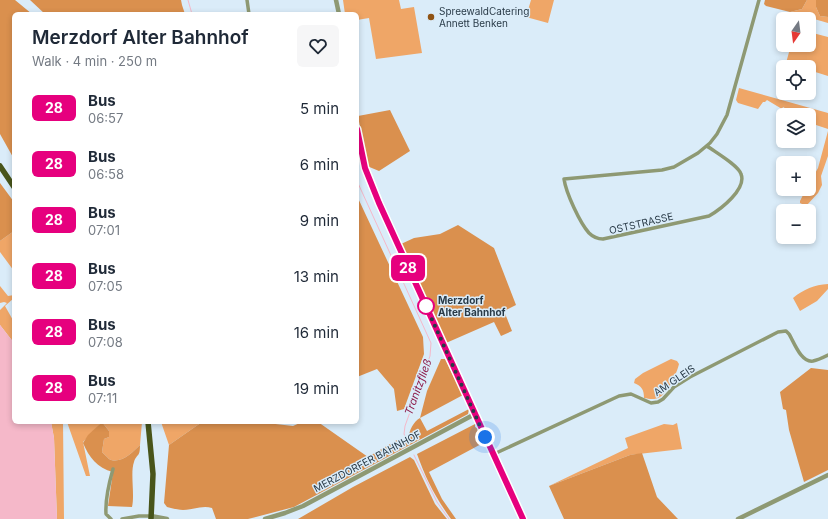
<!DOCTYPE html>
<meta charset="utf-8">
<style>
:root{--surface:#fff;--page:#f6f6f7;--text:#1f2937;--muted:#747a83}
body{margin:0;font-family:Inter,sans-serif;background:var(--page);color:var(--text);height:100vh;display:flex;flex-direction:column;font-size:15px;white-space:nowrap}
*{box-sizing:border-box;margin:0}
p{font-size:13px;color:var(--muted)}
.icon{flex:none;width:22px;height:22px;fill:none;stroke:currentColor;stroke-width:2;stroke-linecap:round;stroke-linejoin:round}
.map{position:relative;flex:1;overflow:hidden}
.sheet{position:absolute;left:12px;top:12px;width:347px;height:412px;display:flex;flex-direction:column;background:var(--surface);border-radius:6px;box-shadow:0 2px 6px #0003}
.sheet>*{flex:none}
.badge{padding:0 8px;border-radius:6px;font-size:14px;line-height:26px}
.needle{width:26px;rotate:194deg}
.tools{position:absolute;left:776px;top:12px;display:grid;gap:8px}
.tools a{display:grid;place-items:center;width:40px;height:40px;border-radius:6px;background:var(--surface);box-shadow:0 2px 6px #0003;font-size:20px}
.you{position:absolute;width:20px;height:20px;margin:-10px;border:3px solid #fff;border-radius:50%;background:#1a73e8;box-shadow:0 0 0 6px #1a73e833}
.map>.badge{position:absolute;translate:-50% -50%;box-shadow:0 0 0 2px #fff}
.round{display:grid;place-items:center;flex:none;width:42px;height:42px;border-radius:6px;background:var(--page)}
.summary{display:flex;align-items:center;justify-content:space-between;height:68px;padding:0 20px}
h1{font-size:19px;font-weight:600;line-height:30px}
ul{padding:0;list-style:none}
li{display:flex;align-items:center;gap:12px;height:56px;padding:0 20px}
li div{flex:1}
li b{display:block;font-size:15px}
li em{font-style:normal}
li .badge{min-width:44px;font-weight:700;text-align:center}
.map>svg:first-child{display:block}
.green{fill:#efa667}
.forest{fill:#da904e}
.water{fill:#f5b8c9}
.lines{fill:none;stroke-linecap:round;stroke-linejoin:round}
.stream{stroke:#f5b8c9;stroke-width:1}
.minor{stroke:#8e9973;stroke-width:3.5}
.tertiary{stroke:#8e9973;stroke-width:4.5}
.primary{stroke:#48551b;stroke-width:5.5}
.line-casing{stroke:#fff;stroke-width:9}
.line{stroke:#e6007e;stroke-width:6}
.walk{stroke:#293a47;stroke-width:4;stroke-dasharray:0 7.2}
.poi-dot{fill:#8f5314;stroke:#daecf9;stroke-width:1.5}
.stop-dot{fill:#fff;stroke:#e6007e;stroke-width:2}
.labels{text-anchor:middle;dominant-baseline:central;stroke-width:3;stroke-linejoin:round;paint-order:stroke}
.poi-label{font-size:10px;fill:#293a47;stroke:#daecf9;text-anchor:start}
.street-label{font-size:10px;fill:#293a47;stroke:#daecf9}
.stop-label{font-size:10px;font-weight:bold;fill:#293a47;stroke:#daecf9;text-anchor:start}
.water-label{font-size:11px;font-style:italic;fill:#8f1f4e;stroke:#daecf9}
</style>
<div class="map">
<svg width="828" height="519" viewBox="0 0 828 519">
<rect width="100%" height="100%" fill="#daecf9"/>
<path class="green" d="M 343,0 L 399,0 L 401,9 L 414,7 L 422,53 L 376,59 L 369,18 L 357,20 L 357,14 L 345,14 Z
M 531,0 L 554,0 L 548,23 L 526,17 Z
M 807,0 L 816,0 L 816,7 L 820,16 L 828,17 L 828,23 L 790,12 L 802,9 Z
M 809,32 L 828,37 L 828,76 L 809,70 L 809,67 L 798,67 L 786,63 L 791,45 L 809,45 Z
M 739,88 L 828,113 L 828,129 L 816,125 L 813,138 L 809,136 L 809,133 L 812,128 L 809,126 L 809,115 L 796,115 L 783,107 L 782,109 L 767,100 L 765,102 L 763,102 L 758,109 L 738,103 L 736,100 Z
M 828,131 L 828,156 L 821,176 L 822,185 L 818,193 L 807,205 L 804,205 L 800,203 L 800,201 L 806,189 L 809,189 L 809,184 L 818,168 Z
M 14,231 L 14,271 L 0,252 L 0,241 Z
M 828,284 L 828,289 L 817,301 L 800,311 L 793,298 C 804,289 814,285 828,284 Z
M 0,286 L 8,296 L 14,295 L 14,298 L 5,306 L 14,322 L 14,343 L 0,325 L 0,310 L 7,303 L 4,302 L 0,303 Z
M 671,359 L 677,361 L 679,364 C 677,373 668,392 660,397 C 655,400 650,399 644,398 C 644,390 642,386 634,383 L 635,379 L 643,373 Z
M 51,422 L 63,422 L 64,519 L 57,519 L 54,438 Z
M 67,422 L 142,422 L 140,445 C 133,452 120,465 109,459 C 107,457 104,454 102,452 L 104,439 L 109,437 L 109,431 L 102,422 L 83,442 L 90,476 L 86,476 Z
M 161,422 L 202,422 L 169,445 Z
M 677,423 L 682,449 L 630,455 L 549,486 L 628,448 L 625,438 L 664,424 L 673,425 Z"/>
<path class="forest" d="M 0,0 L 15,0 L 32,14 L 14,14 L 14,159 L 0,134 Z
M 30,0 L 181,0 L 182,5 L 185,14 L 45,14 Z
M 765,0 L 807,0 L 802,9 L 790,12 L 766,6 L 764,4 Z
M 816,0 L 828,0 L 828,17 L 820,16 L 816,7 Z
M 390,110 L 410,151 L 379,171 L 367,166 L 358,116 Z
M 0,183 L 14,202 L 14,231 L 0,241 Z
M 357,196 L 423,337 L 424,354 L 404,409 L 397,411 L 394,389 L 377,369 L 357,377 Z
M 458,225 L 494,248 L 516,305 L 504,311 L 512,331 L 501,336 L 494,322 L 446,343 L 401,244 L 414,238 L 440,234 Z
M 441,359 L 445,359 L 463,395 L 420,418 L 427,431 L 469,409 L 468,414 L 294,507 L 248,519 L 216,519 L 212,508 C 202,505 193,510 183,510 C 178,510 172,508 167,507 L 164,503 L 169,445 L 202,422 L 258,422 L 293,426 L 302,422 L 318,422 L 368,457 L 397,440 L 405,442 L 409,440 C 408,432 413,422 420,418 L 427,391 Z
M 811,368 L 828,370 L 828,470 L 804,482 L 789,430 L 786,410 L 783,409 L 780,392 Z
M 102,422 L 109,431 L 109,437 L 104,439 L 102,452 C 104,454 107,457 109,459 C 120,465 133,452 140,445 C 140,458 137,453 134,462 C 130,473 135,494 132,507 L 108,506 L 113,472 C 97,468 89,457 83,443 L 88,435 Z
M 475,424 L 475,427 L 479,429 L 485,442 L 429,472 L 442,499 L 456,519 L 451,519 C 435,497 426,479 417,454 Z
M 642,453 L 657,497 L 678,519 L 564,519 L 549,486 L 630,455 Z
M 410,457 L 414,460 L 435,504 L 447,519 L 298,519 L 353,487 Z"/>
<path class="water" d="M 0,325 L 14,343 L 14,422 L 51,422 L 54,438 L 57,519 L 0,519 Z"/>
<g class="lines">
<path class="stream" d="M 188,0 L 192,14
M 357,181 L 431,343 L 430,356 L 405,426 L 404,434 L 407,441
M 414,455 L 437,502 L 449,519"/>
<path class="minor" d="M 247,0 L 249,14
M 707,146 C 715,152 738,165 741,174 C 747,189 721,209 709,216 L 603,239 C 598,239 593,237 589,233 C 580,223 566,193 564,179 L 662,170 L 674,167 L 698,153 L 710,143 L 717,134 L 727,115 L 759,0
M 494,454 L 619,396 L 631,394 L 651,403 L 658,402 L 663,399 L 674,387 L 690,377 L 778,332 L 786,331 L 789,334 C 794,342 801,363 813,361 C 818,360 824,357 828,355
M 111,519 L 106,514 C 105,499 109,483 113,469
M 122,519 L 139,516 L 151,516"/>
<path class="tertiary" d="M 336,0 L 339,14
M 357,129 L 365,168 L 379,203 L 523,519
M 151,516 L 167,519
M 265,519 L 285,513 L 303,506 L 475,414
M 738,519 L 828,475"/>
<path class="primary" d="M 0,166 L 14,187
M 148,422 L 153,474 L 151,519"/>
</g>
<g class="lines">
<defs>
<path id="line" d="M 357,129 L 365,168 L 379,203 L 523,519"/>
</defs>
<use href="#line" class="line-casing"/>
<use href="#line" class="line"/>
<path class="walk" d="M 426,306 L 485,437"/>
</g>
<circle class="poi-dot" cx="431" cy="17" r="4"/>
<circle class="stop-dot" cx="426" cy="306" r="8"/>
<g class="labels">
<g class="poi-label">
<text x="439" y="11">SpreewaldCatering<tspan x="439" dy="12">Annett Benken</tspan></text>
</g>
<g class="street-label">
<text transform="translate(641 223) rotate(-13)">OSTSTRASSE</text>
<text transform="translate(674 380) rotate(-34)">AM GLEIS</text>
<text transform="translate(367 461) rotate(-28)">MERZDORFER BAHNHOF</text>
</g>
<g class="stop-label">
<text x="438" y="300">Merzdorf<tspan x="438" dy="12">Alter Bahnhof</tspan></text>
</g>
<g class="water-label">
<text transform="translate(418 387) rotate(-70)">Tranitzfließ</text>
</g>
</g>
</svg>
<div class="tools">
<a><svg class="needle" viewBox="-14 -14 28 28"><path d="M0-13l5 13h-10z" fill="#e53935"/><path d="M0 13l5-13h-10z" fill="#747a83"/></svg></a>
<a><svg class="icon" aria-label="locate" viewBox="0 0 24 24"><circle cx="12" cy="12" r="6"/><path d="M12 2v4M12 18v4M2 12h4M18 12h4"/></svg></a>
<a><svg class="icon" aria-label="layers" viewBox="0 0 24 24"><path d="M12 4l9 5-9 5-9-5zM3 14l9 5 9-5"/></svg></a>
<a>+</a>
<a>−</a>
</div>
<div class="you" style="left:485px;top:437px"></div>
<b class="badge" style="left:408px;top:268px;background:#e6007e;color:#fff">28</b>
<section class="sheet">
<div class="summary"><div><h1>Merzdorf Alter Bahnhof</h1><p>Walk · 4 min · 250 m</p></div><a class="round"><svg class="icon" aria-label="heart" viewBox="0 0 24 24"><path d="M12 20l-8-8c-3-5 5-10 8-4 3-6 11-1 8 4z"/></svg></a></div>
<ul>
<li><span class="badge" style="background:#e6007e;color:#fff">28</span><div><b>Bus</b><p>06:57</p></div><em>5 min</em></li>
<li><span class="badge" style="background:#e6007e;color:#fff">28</span><div><b>Bus</b><p>06:58</p></div><em>6 min</em></li>
<li><span class="badge" style="background:#e6007e;color:#fff">28</span><div><b>Bus</b><p>07:01</p></div><em>9 min</em></li>
<li><span class="badge" style="background:#e6007e;color:#fff">28</span><div><b>Bus</b><p>07:05</p></div><em>13 min</em></li>
<li><span class="badge" style="background:#e6007e;color:#fff">28</span><div><b>Bus</b><p>07:08</p></div><em>16 min</em></li>
<li><span class="badge" style="background:#e6007e;color:#fff">28</span><div><b>Bus</b><p>07:11</p></div><em>19 min</em></li>
</ul>
</section>
</div>
